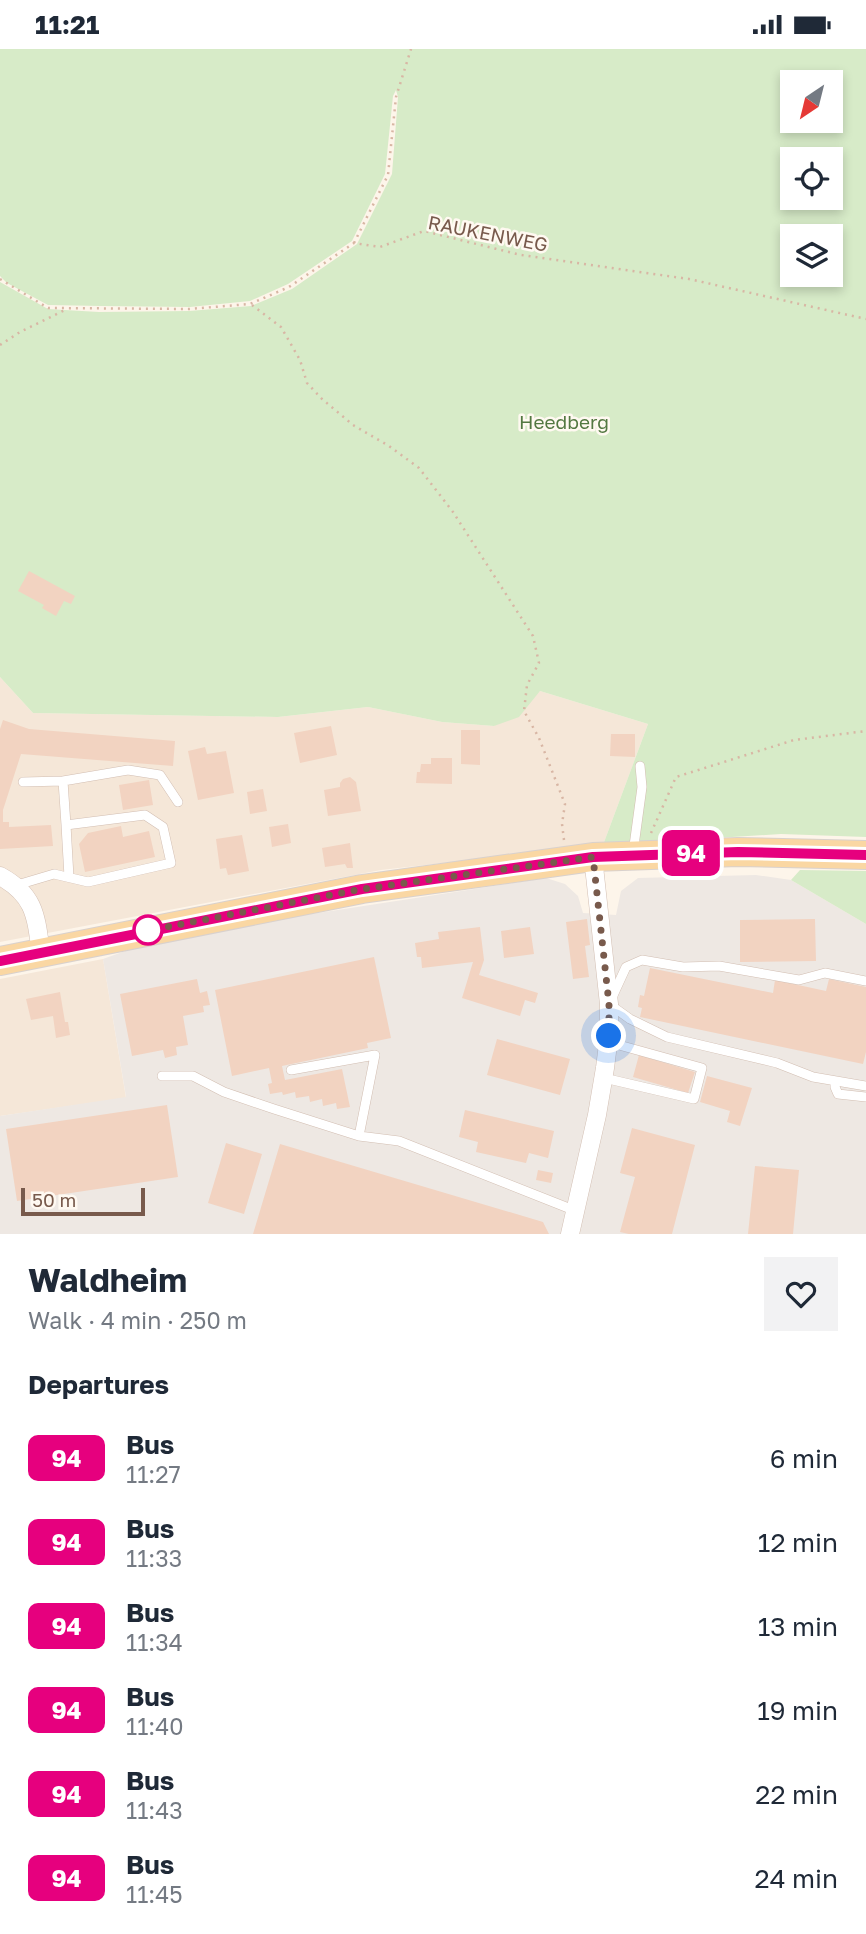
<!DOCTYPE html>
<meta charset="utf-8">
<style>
:root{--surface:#fff;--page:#f2f2f3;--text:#1f2937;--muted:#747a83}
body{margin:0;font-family:"Golos Text",sans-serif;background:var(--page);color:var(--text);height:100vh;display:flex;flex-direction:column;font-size:26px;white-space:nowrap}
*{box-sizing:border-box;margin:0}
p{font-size:23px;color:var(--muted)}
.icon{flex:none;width:38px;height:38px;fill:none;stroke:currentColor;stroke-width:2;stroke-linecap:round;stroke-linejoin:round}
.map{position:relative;height:1185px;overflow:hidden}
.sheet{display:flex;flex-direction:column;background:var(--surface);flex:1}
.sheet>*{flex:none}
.badge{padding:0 14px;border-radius:10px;font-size:24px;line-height:46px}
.needle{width:46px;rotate:215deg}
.tools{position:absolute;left:780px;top:21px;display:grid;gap:14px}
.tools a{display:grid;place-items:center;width:63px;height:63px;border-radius:0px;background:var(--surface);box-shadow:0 4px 10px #0003;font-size:35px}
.scale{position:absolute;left:21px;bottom:18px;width:124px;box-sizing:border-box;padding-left:7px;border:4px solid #785a4c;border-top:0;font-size:19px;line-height:24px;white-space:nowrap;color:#785a4c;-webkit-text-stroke:5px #fff9f1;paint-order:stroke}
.you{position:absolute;width:35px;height:35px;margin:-18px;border:5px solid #fff;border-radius:50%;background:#1a73e8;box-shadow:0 0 0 10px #1a73e833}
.map>.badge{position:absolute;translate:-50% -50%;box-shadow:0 0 0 4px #fff}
h2{padding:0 28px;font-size:26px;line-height:63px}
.round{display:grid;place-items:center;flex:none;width:74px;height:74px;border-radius:0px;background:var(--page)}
.head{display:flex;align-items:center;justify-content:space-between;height:119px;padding:0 28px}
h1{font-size:33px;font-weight:700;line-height:52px}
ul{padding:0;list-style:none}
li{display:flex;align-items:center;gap:21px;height:84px;padding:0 28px}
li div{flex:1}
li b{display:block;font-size:26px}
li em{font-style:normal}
li .badge{min-width:77px;font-weight:700;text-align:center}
.status{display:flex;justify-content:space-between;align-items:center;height:49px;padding:0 35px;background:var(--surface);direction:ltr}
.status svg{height:19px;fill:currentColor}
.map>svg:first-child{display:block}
.residential{fill:#f5e7d8}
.industrial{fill:#eee8e3}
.green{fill:#d7ebc8;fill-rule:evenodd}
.building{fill:#f2d3c1}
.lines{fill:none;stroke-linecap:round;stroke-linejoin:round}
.lane-casing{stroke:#d2beb2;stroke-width:10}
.street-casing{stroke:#d2beb2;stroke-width:19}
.primary-casing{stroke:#d9d1cd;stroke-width:30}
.path{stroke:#d8b6a4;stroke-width:2.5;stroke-dasharray:2 5;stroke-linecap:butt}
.lane{stroke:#fff;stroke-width:9}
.street{stroke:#fff;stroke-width:18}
.primary{stroke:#fad7a3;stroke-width:28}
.line-casing{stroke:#fff;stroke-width:16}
.line{stroke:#e6007e;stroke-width:10}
.walk{stroke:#785a4c;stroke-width:7;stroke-dasharray:0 12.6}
.stop-dot{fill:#fff;stroke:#e6007e;stroke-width:3.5}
.labels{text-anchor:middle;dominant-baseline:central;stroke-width:5;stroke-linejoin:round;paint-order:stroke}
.street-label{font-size:19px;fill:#785a4c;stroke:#fff9f1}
.park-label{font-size:19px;fill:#537841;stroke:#fff9f1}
</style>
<div class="status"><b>11:21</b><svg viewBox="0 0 49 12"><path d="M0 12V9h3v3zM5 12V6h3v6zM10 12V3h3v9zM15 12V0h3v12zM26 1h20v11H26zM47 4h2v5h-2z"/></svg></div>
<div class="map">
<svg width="866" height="1185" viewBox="0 0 866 1185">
<rect width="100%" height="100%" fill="#fdf5ea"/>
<path class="residential" d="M 0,628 L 33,664 L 278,668 L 368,658 L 442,673 L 494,677 L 540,642 L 648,675 L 603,796 L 381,821 L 0,893 Z
M 103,910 L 126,1049 L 0,1067 L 0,930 Z"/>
<path class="industrial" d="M 756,826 L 791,831 L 866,875 L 866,1185 L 0,1185 L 0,1067 L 126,1048 L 103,910 L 128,901 L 292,868 L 546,829 L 565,835 L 578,847 L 583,864 L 616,866 L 621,842 L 638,829 Z"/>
<path class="green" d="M 0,0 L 866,0 L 866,788 L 781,785 L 603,796 L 648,675 L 540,642 L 519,668 L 494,677 L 442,673 L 368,658 L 278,668 L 33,664 L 0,628 L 0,233 L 48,260 L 99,263 L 189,262 L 251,257 L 292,240 L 357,195 L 392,125 L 398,48 L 396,41 L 393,47 L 385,125 L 352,192 L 288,235 L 250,252 L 190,258 L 101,257 L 48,256 L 7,234 L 0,227 ZM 793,33 L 831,33 L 831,72 L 793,72 ZM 793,110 L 831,110 L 831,149 L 793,149 ZM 793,187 L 831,187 L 831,226 L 793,226 Z
M 800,821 L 866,822 L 866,875 L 791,831 Z"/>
<path class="building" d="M 29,522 L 75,547 L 71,555 L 64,552 L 56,567 L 42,559 L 44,556 L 18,542 Z
M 3,671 L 29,680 L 175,692 L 173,717 L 21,705 L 3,761 L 3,773 L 9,773 L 9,778 L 51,776 L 53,797 L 0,800 L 0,680 Z
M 331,677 L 337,706 L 300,714 L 294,684 Z
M 461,681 L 480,681 L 480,716 L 461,715 Z
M 611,685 L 635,685 L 635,708 L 610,707 Z
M 205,698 L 207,705 L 226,702 L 234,744 L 198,751 L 188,702 Z
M 431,709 L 452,709 L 452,735 L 416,734 L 417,723 L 420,723 L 421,715 L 431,715 Z
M 350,728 L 356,733 L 361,762 L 328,767 L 324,741 L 340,738 L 340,734 L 343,730 Z
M 149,731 L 153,756 L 123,761 L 119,736 Z
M 263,740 L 267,762 L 250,765 L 247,743 Z
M 288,775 L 291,794 L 272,798 L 269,778 Z
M 121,777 L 123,788 L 149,782 L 155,808 L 85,823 L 79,795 L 88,784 Z
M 242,786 L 249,822 L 228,826 L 226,819 L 220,820 L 216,790 Z
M 350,794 L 353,819 L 347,819 L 345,815 L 325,818 L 322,799 Z
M 587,870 L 590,896 L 585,897 L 589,928 L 573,930 L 566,873 Z
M 815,870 L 816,912 L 740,913 L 740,871 Z
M 480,878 L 484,911 L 479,926 L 538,944 L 535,954 L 525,951 L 520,967 L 462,949 L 473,913 L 422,919 L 421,908 L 417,908 L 415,894 L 439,890 L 438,883 Z
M 530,878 L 534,905 L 504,909 L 501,882 Z
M 374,908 L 391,989 L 367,994 L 368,999 L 282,1017 L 285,1031 L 342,1020 L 350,1058 L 337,1060 L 336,1054 L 323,1057 L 322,1050 L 310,1053 L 309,1047 L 296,1049 L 295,1043 L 283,1046 L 282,1043 L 270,1045 L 268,1035 L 272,1034 L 269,1019 L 232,1027 L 215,941 Z
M 650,919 L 773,944 L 775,931 L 826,942 L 829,930 L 866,938 L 866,1003 L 863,1015 L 640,968 L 642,959 L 638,958 L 640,946 L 644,947 Z
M 197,930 L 200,944 L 207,942 L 210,956 L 203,957 L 204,963 L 183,967 L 188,996 L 176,998 L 177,1006 L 165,1009 L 163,1001 L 132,1007 L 120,945 Z
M 60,943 L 65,973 L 68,973 L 70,986 L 56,989 L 53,967 L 31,971 L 26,950 Z
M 497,990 L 570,1010 L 560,1046 L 487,1026 Z
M 639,1006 L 695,1023 L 688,1044 L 633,1028 Z
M 707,1027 L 752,1039 L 740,1077 L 727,1073 L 730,1062 L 700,1053 Z
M 167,1056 L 178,1128 L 17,1152 L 6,1080 Z
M 465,1061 L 554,1082 L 548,1109 L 529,1104 L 526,1114 L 476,1103 L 478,1093 L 459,1088 Z
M 632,1079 L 695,1096 L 672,1185 L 629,1185 L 620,1183 L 635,1128 L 620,1124 Z
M 226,1094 L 262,1105 L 244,1165 L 208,1154 Z
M 280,1095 L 543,1173 L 549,1185 L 253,1185 Z
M 755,1117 L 799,1121 L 793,1185 L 748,1185 Z
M 538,1121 L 553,1124 L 551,1134 L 536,1131 Z"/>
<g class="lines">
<defs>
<path id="lane" d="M 23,733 L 63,732
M 66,776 L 63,732 L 128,721 L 160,726 L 178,753
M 633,804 L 642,738 L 640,717
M 17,836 L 54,825 L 88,833 L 171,814 L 163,778 L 145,766 L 66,776 L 69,828
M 866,932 L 825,924 L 799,931 L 719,917 L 683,918 L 642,911 L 626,918 L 609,955 L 630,970 L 667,988 L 777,1014 L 813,1028 L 866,1037
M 291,1021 L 375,1006 L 359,1087
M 162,1027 L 193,1027 L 224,1043 L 274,1060 L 359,1087 L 399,1092 L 576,1162
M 604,1029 L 694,1050 L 702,1019 L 608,993
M 835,1032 L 835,1038 L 838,1045 L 866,1048"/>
<path id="street" d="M 0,827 C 35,846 36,867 41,904
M 570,1185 L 597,1066 L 605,1019 L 609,987 L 609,955 L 593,808"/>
<path id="primary" d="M 0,912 L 362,840 L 593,808 L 738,803 L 866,806"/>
</defs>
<use href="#lane" class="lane-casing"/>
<use href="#street" class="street-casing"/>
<use href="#primary" class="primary-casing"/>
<path class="path" d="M 354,194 L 388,126 L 396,48 L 411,0
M 0,230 L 48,259 L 189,260 L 250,255 L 289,238 L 354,194 L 380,198 L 424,182 L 521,206 L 689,230 L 866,270
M 252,256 L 281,278 L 300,311 L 307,334 L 322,350 L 353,376 L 389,397 L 419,419 L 453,463 L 533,587 L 539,614 L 527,636 L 524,662 L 539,689 L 565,755 L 562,775 L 564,791
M 0,296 L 20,283 L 65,261
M 651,784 L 676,728 L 794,691 L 866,682"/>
<use href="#lane" class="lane"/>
<use href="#street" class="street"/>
<use href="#primary" class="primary"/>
</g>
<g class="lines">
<defs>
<path id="line" d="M 0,912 L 362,840 L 593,808 L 738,803 L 866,806"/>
</defs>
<use href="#line" class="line-casing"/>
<use href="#line" class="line"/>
<path class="walk" d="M 148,881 L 146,882 L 362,840 L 593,808 L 609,955 L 609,987"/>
</g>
<circle class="stop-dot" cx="148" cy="881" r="14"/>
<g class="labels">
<g class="street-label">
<text transform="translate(488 184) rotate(11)">RAUKENWEG</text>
</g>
<g class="park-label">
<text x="564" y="372">Heedberg</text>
</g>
</g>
</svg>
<div class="tools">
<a><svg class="needle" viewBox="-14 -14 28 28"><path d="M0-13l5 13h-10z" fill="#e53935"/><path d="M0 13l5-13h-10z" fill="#747a83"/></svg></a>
<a><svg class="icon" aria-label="locate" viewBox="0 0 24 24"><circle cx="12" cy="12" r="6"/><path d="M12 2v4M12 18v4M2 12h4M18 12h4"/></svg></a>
<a><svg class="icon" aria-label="layers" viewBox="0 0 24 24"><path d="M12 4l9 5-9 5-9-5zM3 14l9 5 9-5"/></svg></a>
</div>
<div class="scale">50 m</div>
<div class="you" style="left:609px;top:987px"></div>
<b class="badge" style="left:691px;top:804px;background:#e6007e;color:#fff">94</b>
</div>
<section class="sheet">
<div class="head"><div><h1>Waldheim</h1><p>Walk · 4 min · 250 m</p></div><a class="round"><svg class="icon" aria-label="heart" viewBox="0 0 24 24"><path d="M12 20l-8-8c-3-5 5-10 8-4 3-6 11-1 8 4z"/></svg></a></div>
<h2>Departures</h2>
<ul>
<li><span class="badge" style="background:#e6007e;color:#fff">94</span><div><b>Bus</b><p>11:27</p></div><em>6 min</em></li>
<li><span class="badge" style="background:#e6007e;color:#fff">94</span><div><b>Bus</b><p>11:33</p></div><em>12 min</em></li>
<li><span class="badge" style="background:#e6007e;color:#fff">94</span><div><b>Bus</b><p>11:34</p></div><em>13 min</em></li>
<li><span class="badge" style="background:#e6007e;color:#fff">94</span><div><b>Bus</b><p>11:40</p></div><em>19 min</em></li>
<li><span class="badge" style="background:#e6007e;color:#fff">94</span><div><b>Bus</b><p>11:43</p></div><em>22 min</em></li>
<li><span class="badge" style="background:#e6007e;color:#fff">94</span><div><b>Bus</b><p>11:45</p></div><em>24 min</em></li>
</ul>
</section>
